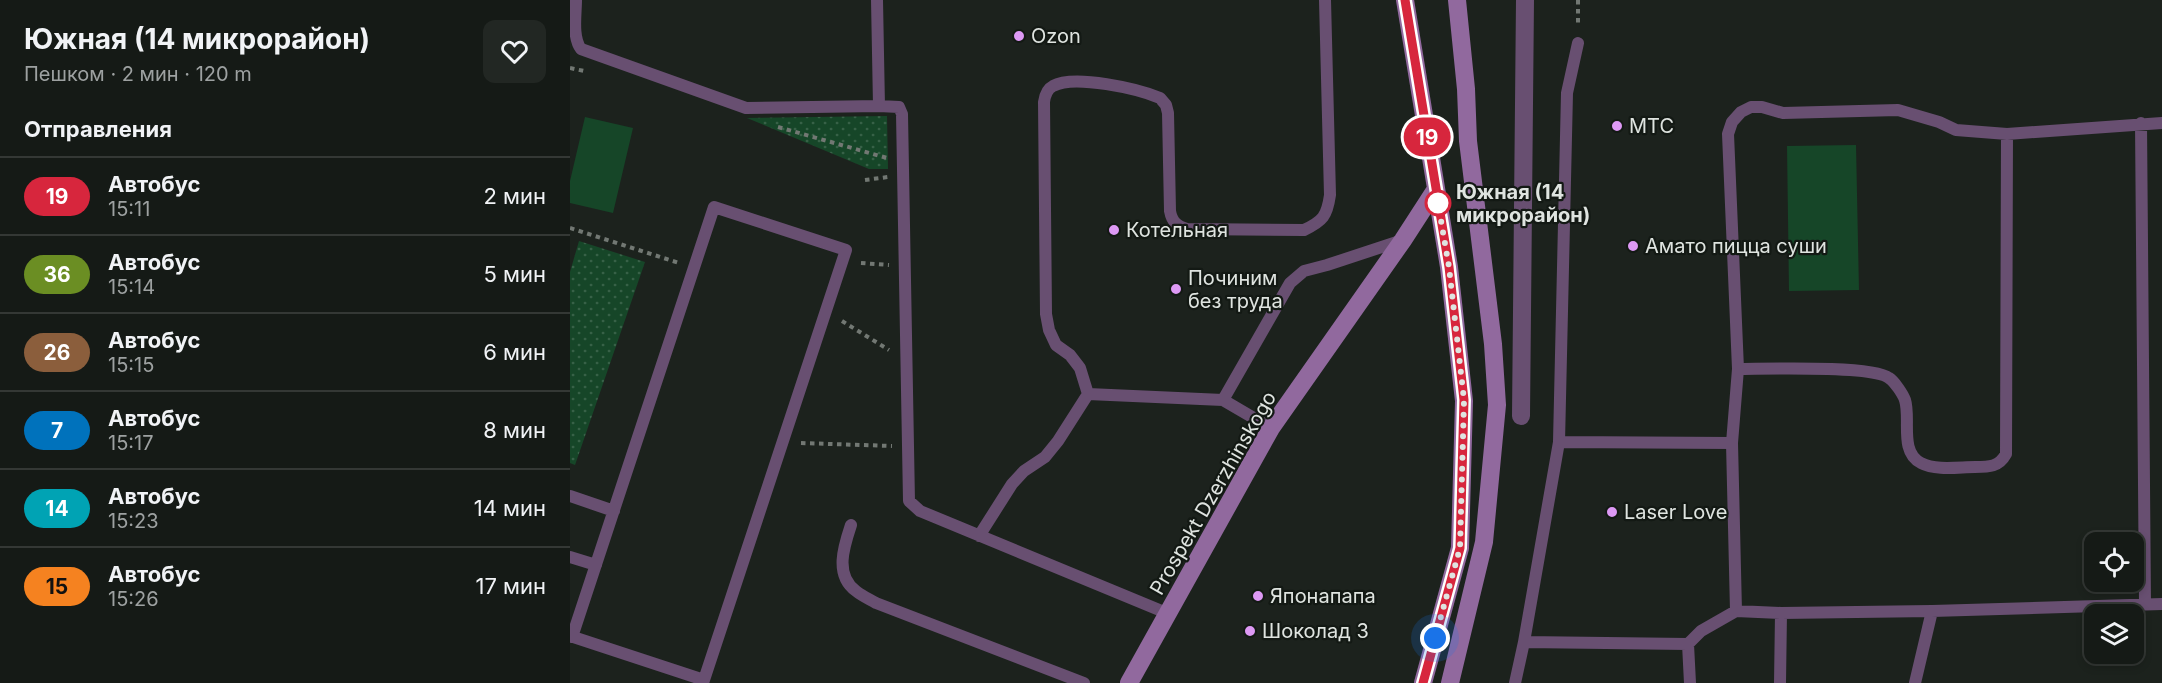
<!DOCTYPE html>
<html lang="ru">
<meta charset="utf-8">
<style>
:root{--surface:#151a16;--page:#222723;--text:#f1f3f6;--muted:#9da1a1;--line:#343835}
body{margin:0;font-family:Inter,sans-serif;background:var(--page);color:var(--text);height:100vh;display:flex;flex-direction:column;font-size:22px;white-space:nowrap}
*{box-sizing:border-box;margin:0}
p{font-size:20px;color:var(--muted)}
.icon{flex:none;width:33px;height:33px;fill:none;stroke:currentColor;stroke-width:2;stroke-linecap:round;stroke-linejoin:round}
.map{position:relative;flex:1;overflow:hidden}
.drawer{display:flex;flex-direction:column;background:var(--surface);width:570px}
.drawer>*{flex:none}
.badge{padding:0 12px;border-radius:20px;font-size:21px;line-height:39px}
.fabs{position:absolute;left:1514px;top:532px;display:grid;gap:12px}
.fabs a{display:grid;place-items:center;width:60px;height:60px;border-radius:12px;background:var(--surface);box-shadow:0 3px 9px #0003,0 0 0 2px var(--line);font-size:30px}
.you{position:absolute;width:30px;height:30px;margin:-15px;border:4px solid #fff;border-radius:50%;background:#1a73e8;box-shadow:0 0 0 9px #1a73e833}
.map>.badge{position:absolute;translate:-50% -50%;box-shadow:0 0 0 3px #fff}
h2{padding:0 24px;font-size:22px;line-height:54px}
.round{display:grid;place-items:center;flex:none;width:63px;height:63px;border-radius:12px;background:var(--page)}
.overview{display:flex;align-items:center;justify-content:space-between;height:102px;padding:0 24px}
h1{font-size:28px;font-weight:700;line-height:45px}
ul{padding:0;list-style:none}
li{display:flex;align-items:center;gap:18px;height:78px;padding:0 24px;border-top:2px solid var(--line)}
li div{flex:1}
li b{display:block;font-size:22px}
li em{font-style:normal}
li .badge{min-width:66px;font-weight:700;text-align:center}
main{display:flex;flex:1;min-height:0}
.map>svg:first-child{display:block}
.green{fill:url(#green-dots)}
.pitch{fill:#164628}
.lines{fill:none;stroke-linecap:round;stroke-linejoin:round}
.path{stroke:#727873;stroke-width:4;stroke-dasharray:4.5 4.5;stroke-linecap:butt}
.lane{stroke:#684f71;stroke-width:12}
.street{stroke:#684f71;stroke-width:18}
.secondary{stroke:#91699e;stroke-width:18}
.line-casing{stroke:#fff;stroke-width:14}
.line{stroke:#d7263d;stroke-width:9}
.walk{stroke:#dfe4e0;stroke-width:6;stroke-dasharray:0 10.8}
.poi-dot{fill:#dd99f4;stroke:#131914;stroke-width:2}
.stop-dot{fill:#fff;stroke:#d7263d;stroke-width:3}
.labels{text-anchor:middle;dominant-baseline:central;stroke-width:4.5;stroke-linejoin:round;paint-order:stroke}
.poi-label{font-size:20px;fill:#dfe4e0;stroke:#131914;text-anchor:start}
.stop-label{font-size:20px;font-weight:bold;fill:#dfe4e0;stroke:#131914;text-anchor:start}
.street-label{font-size:20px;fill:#dfe4e0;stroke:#131914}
</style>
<main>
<section class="drawer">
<div class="overview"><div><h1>Южная (14 микрорайон)</h1><p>Пешком · 2 мин · 120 m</p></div><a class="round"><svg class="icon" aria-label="heart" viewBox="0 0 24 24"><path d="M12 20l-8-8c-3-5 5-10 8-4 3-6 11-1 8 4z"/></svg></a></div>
<h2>Отправления</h2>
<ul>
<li><span class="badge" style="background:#d7263d;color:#fff">19</span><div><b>Автобус</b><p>15:11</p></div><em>2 мин</em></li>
<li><span class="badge" style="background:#6b8e23;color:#fff">36</span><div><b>Автобус</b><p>15:14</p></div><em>5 мин</em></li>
<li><span class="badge" style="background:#8b5e3c;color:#fff">26</span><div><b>Автобус</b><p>15:15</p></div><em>6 мин</em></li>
<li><span class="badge" style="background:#0072bc;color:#fff">7</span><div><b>Автобус</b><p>15:17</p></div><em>8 мин</em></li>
<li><span class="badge" style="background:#00a3b4;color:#fff">14</span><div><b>Автобус</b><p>15:23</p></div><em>14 мин</em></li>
<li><span class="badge" style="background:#f58220;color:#111">15</span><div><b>Автобус</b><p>15:26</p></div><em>17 мин</em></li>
</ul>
</section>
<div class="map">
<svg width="1592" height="683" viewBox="0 0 1592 683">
<defs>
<pattern id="green-dots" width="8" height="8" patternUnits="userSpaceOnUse" patternTransform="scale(1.5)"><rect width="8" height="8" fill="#164628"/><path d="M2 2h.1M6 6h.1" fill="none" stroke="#376147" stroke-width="1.8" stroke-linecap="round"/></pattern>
</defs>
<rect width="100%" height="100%" fill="#1c221d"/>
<path class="green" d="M 317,116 L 318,169 L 299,169 L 177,118 Z
M 9,241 L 75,262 L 5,465 L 0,463 L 0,272 Z"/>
<path class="pitch" d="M 15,117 L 63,128 L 43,213 L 0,203 L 0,181 Z
M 1286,145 L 1289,290 L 1219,291 L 1217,146 Z"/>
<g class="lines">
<path class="path" d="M 1008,0 L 1008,27
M 0,68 L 14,71
M 208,127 L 317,158
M 295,180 L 318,177
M 0,228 L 109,263
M 291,263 L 319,265
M 272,321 L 319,350
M 231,443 L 322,446"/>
<path class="lane" d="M 6,0 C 6,14 2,37 11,49 L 176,108 L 309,106
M 307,0 L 309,106 L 329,107 L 332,114 L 339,501 L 350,511 L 599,614
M 1571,123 L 1575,604
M 1168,369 C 1195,369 1302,365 1319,378 C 1324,381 1333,394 1335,400 C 1341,419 1329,452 1351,463 C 1366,471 1389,467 1405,467 C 1419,467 1429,467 1436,454 L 1437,134
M 653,400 L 518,394 L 510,368 L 500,355 L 486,345 L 479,330 L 476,314 L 474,102 C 475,95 477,89 483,86 C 504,74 569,89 590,98 L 596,105 L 598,113 L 600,211 C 602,222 607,226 617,229 L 734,230 C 753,221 757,216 760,195 L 755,0
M 701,428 L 653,400 L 720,283 L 734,271 L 757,265 L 833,240
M 989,442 L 1162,443
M 0,496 L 44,511
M 281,525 C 274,546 264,575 286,591 C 292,596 299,599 306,603 L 514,683
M 409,536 L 442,484 L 454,471 L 475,457 L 488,441 L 518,394
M 0,557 L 26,565
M 1166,611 L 1162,443 L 1168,369 L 1158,134 L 1162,122 L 1171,112 L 1181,107 L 1192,107 L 1213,113 L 1328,110 L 1369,122 L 1386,130 L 1437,134 L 1592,123
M 0,636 L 134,680
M 2,637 L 144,207 L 276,250 L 133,683
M 954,642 L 1118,644
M 945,683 L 954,642 L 989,442 L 997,93 L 1008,43
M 1120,683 L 1118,644 L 1131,631 L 1166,611 L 1211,613 L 1362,611 L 1592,604
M 1210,683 L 1211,613
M 1345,683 L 1362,611"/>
<path class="street" d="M 951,416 L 955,0"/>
<path class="secondary" d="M 835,0 L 879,267 L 894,401 L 890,548 L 853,683
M 559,683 L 701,428 L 833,240 L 866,189
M 880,683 L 914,542 L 927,405 L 923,344 L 898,141 L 896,89 L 887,0"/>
</g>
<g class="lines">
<defs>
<path id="line" d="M 835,0 L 879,267 L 894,400 L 890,548 L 853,683"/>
</defs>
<use href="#line" class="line-casing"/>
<use href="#line" class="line"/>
<path class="walk" d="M 865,638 L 890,548 L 894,400 L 879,267 L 868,203"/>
</g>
<g class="poi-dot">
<circle cx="449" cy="36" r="6"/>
<circle cx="1047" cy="126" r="6"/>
<circle cx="544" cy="230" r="6"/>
<circle cx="1063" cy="246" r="6"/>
<circle cx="606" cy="289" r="6"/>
<circle cx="1042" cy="512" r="6"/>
<circle cx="688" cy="596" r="6"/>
<circle cx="680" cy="631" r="6"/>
</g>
<circle class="stop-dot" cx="868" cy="203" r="12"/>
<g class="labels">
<g class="poi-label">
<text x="461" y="36">Ozon</text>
<text x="1059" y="126">МТС</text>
<text x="556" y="230">Котельная</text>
<text x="1075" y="246">Амато пицца суши</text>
<text x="618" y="278">Починим<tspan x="618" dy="23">без труда</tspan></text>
<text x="1054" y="512">Laser Love</text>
<text x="700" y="596">Японапапа</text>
<text x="692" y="631">Шоколад 3</text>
</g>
<g class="stop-label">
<text x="886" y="192">Южная (14<tspan x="886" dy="23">микрорайон)</tspan></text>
</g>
<g class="street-label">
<text transform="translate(643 493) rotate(-60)">Prospekt Dzerzhinskogo</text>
</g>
</g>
</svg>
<div class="fabs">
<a><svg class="icon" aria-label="locate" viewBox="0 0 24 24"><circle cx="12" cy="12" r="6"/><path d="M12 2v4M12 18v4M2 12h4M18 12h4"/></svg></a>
<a><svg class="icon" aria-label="layers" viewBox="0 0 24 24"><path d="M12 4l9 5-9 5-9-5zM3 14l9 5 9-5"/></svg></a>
</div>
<div class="you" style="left:865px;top:638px"></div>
<b class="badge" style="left:857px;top:137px;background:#d7263d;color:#fff">19</b>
</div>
</main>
